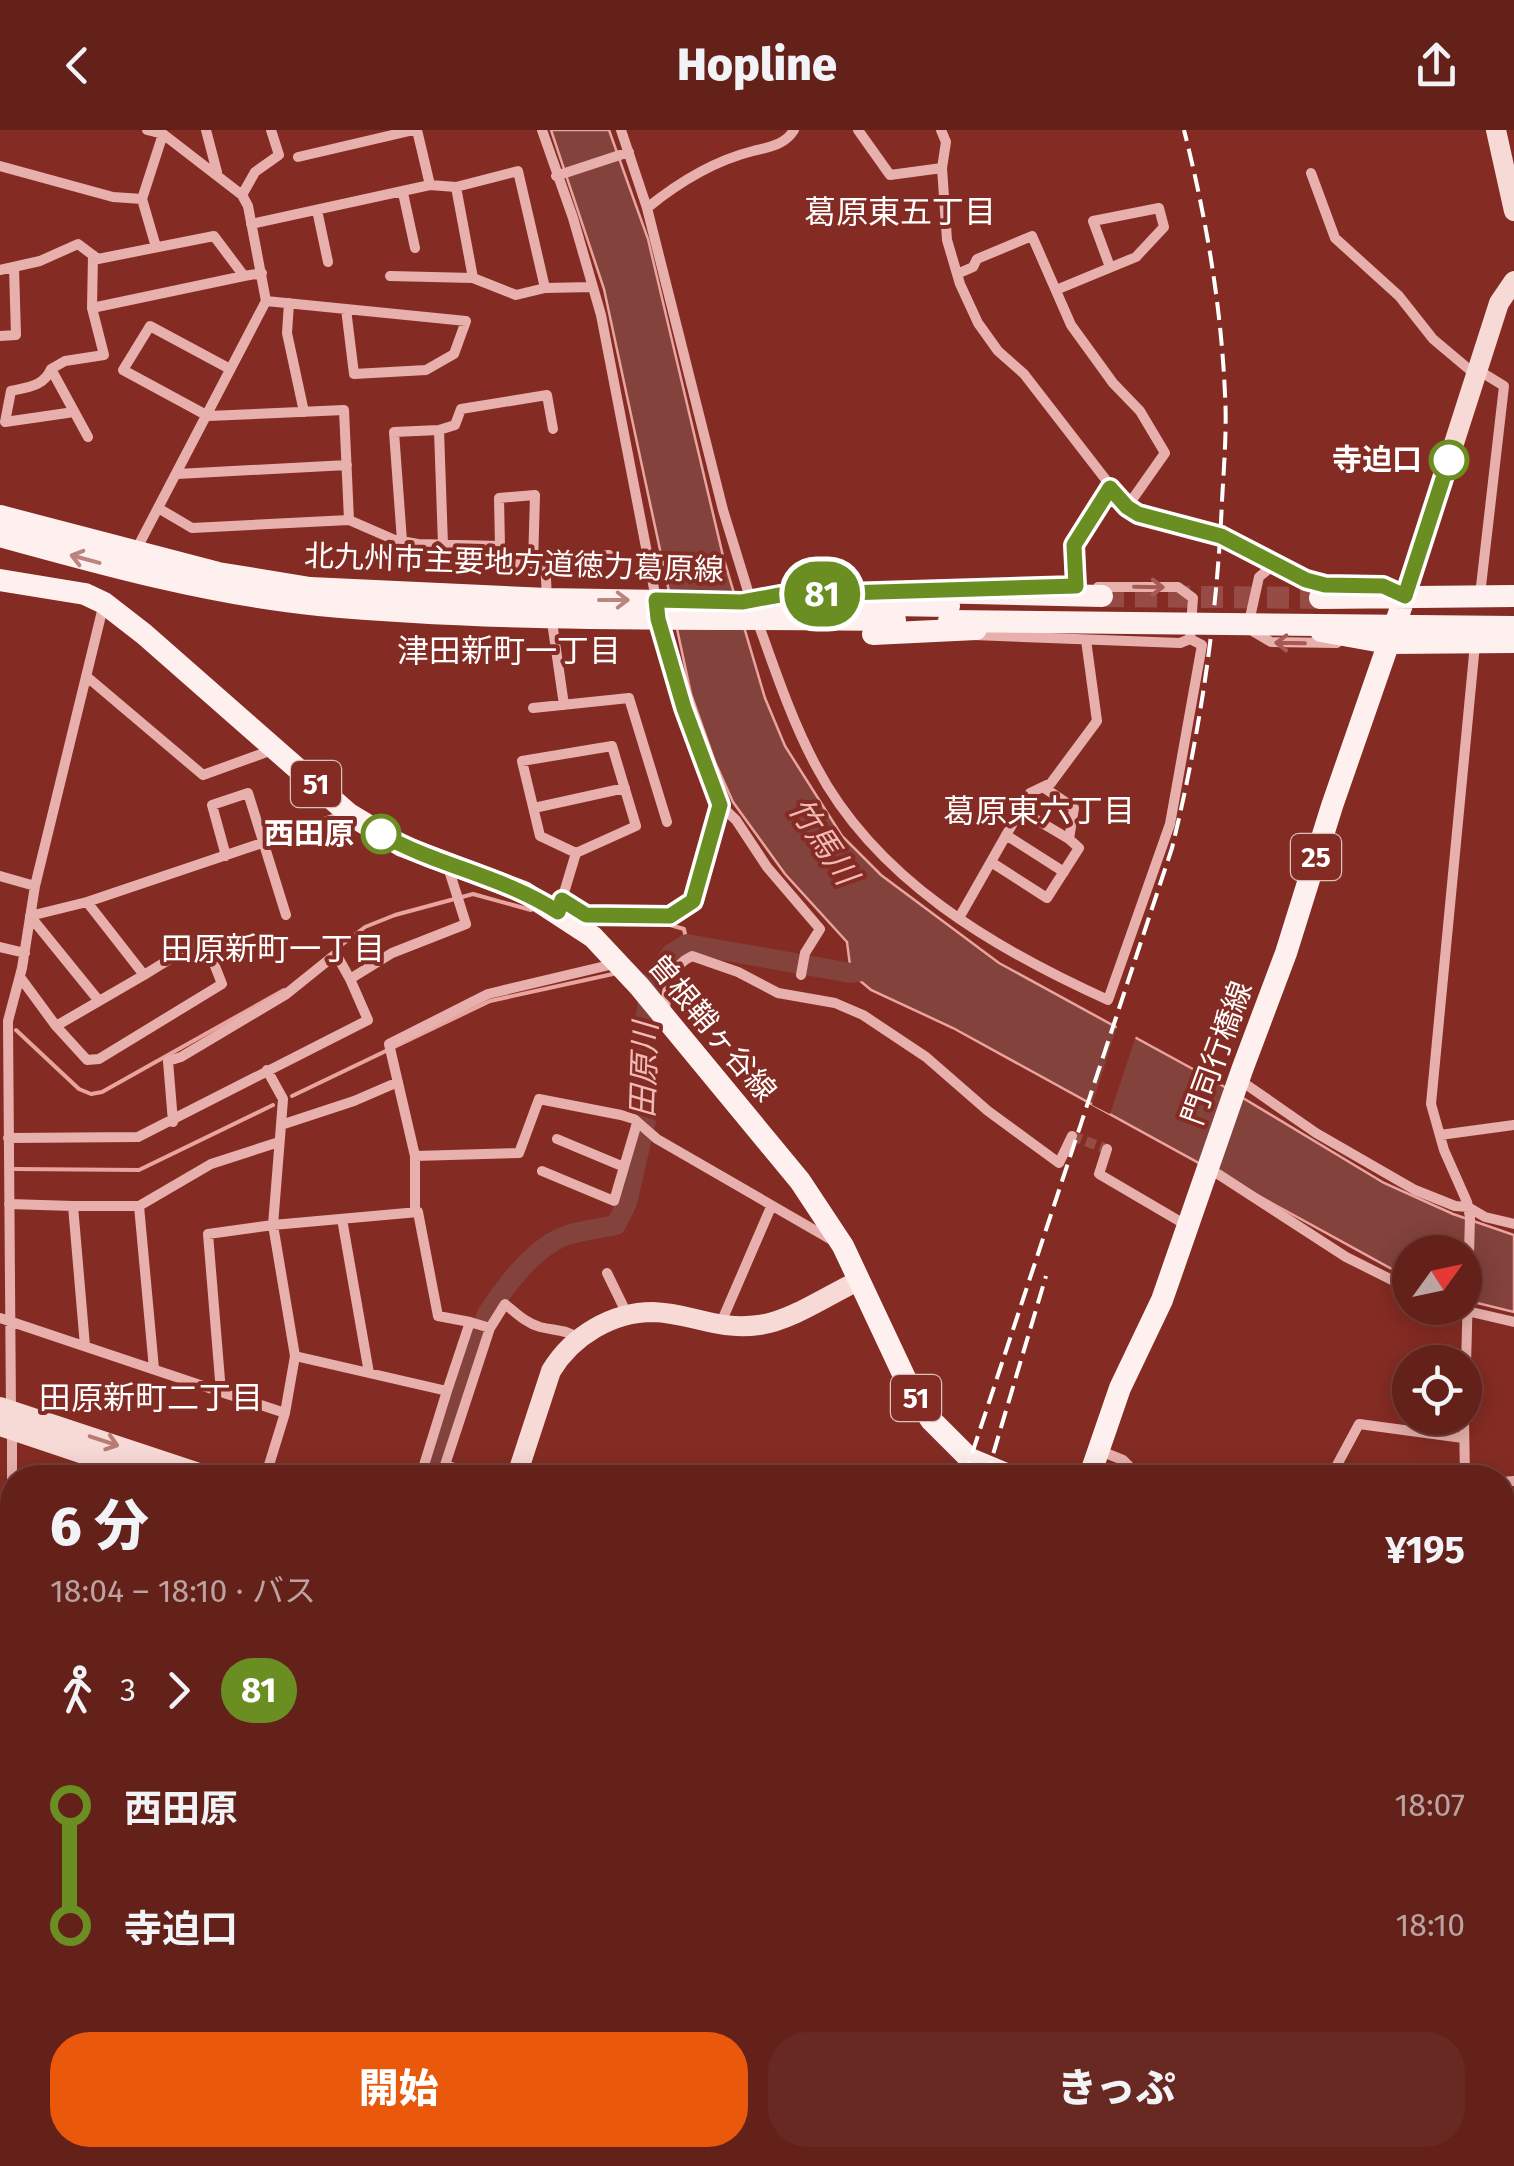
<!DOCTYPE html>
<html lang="ja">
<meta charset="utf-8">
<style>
:root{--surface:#63211a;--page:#692923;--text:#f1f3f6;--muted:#bba3a2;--line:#773e39;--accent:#ea580c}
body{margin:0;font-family:"Fira Sans","Noto Sans JP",sans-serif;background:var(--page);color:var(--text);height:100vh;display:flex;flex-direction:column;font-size:38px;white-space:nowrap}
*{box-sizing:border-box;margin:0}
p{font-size:32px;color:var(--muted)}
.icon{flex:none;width:55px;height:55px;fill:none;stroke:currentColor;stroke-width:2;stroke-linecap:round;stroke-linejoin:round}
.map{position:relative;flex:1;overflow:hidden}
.details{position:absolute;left:0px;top:1335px;width:1515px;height:702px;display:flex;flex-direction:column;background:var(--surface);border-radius:40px 40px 0 0;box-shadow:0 5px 25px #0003,0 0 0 2px var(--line)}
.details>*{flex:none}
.badge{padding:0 20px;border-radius:32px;font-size:35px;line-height:65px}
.needle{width:65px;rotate:57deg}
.tools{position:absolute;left:1392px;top:1105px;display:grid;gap:20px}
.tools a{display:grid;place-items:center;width:90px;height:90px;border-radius:50%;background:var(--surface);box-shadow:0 5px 25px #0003,0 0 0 2px var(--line);font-size:50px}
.map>.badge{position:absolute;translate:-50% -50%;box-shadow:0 0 0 5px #fff}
.legs{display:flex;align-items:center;gap:15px;height:110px;padding:0 50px;font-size:32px}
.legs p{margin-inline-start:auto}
.overview{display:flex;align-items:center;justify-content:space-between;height:170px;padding:0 50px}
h1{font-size:55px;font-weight:800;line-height:75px}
.button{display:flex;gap:20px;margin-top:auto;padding:20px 50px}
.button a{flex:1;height:115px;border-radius:40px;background:var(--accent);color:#fff;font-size:40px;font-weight:800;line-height:115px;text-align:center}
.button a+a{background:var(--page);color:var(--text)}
ul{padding:0 50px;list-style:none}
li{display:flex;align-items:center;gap:35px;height:120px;font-size:38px}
li i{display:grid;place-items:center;width:15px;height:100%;margin:0 12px;background:currentColor}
li i::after{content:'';width:25px;height:25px;margin:-12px;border:8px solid;border-radius:50%;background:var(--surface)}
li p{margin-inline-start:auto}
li:first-child i{background:linear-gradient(#0000 50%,currentColor 0)}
li:last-child i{background:linear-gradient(currentColor 50%,#0000 0)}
header{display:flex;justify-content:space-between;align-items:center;height:130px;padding:0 50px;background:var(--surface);font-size:45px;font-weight:800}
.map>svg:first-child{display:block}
.water{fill:#83423b;stroke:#e9a4a0;stroke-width:2.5}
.pier{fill:#842c23}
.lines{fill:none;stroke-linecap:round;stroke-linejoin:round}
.stream{stroke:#e9a4a0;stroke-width:4}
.river{stroke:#83423b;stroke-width:20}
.street-tunnel{stroke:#964c44;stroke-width:10;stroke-dasharray:10 5;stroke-linecap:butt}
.primary-tunnel{stroke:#964c44;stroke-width:22;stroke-dasharray:22 11;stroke-linecap:butt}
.street{stroke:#e8b0ac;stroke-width:10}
.secondary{stroke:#f7d9d6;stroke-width:20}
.primary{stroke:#fef0ee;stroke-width:22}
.rail{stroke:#fff;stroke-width:4;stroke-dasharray:18 8;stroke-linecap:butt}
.primary-bridge{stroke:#fef0ee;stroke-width:22}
.oneway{stroke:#bb847e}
.oneway2{stroke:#a75a53}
.oneway3{stroke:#b87a74}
.line-1-casing{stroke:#fff;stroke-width:22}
.line-1{stroke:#6b8e23;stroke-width:15}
.stop-1-dot{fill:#fff;stroke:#6b8e23;stroke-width:5}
.labels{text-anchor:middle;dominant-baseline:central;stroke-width:8;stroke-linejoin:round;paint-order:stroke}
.shield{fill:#842c23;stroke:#dac0bd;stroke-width:2.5}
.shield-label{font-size:28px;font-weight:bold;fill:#fff}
.stop-label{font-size:30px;font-weight:bold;fill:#fff;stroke:#842c23;text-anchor:end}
.street-label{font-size:30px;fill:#fff;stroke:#842c23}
.neighbourhood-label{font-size:32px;fill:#fff;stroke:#842c23}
.water-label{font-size:32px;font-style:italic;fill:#f0bbb7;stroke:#842c23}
</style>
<header><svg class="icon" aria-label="back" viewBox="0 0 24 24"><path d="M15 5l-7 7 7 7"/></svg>Hopline<svg class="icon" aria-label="share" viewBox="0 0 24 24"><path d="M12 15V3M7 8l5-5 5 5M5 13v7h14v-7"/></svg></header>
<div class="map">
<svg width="1514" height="2036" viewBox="0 0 1514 2036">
<rect width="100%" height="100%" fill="#842c23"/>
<path class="water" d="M 551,0 L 609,0 L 648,109 L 723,426 L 765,568 L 785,616 L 842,706 L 881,745 L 999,833 L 1213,950 L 1384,1053 L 1453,1084 L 1514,1105 L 1514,1182 L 1465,1170 L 1465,1122 L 1410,1122 L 1410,1149 L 953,898 L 871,860 L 851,843 L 847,812 L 785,744 L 733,672 L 715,632 L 691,564 L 604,159 Z"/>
<path class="pier" d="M 1118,893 L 1137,903 L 1110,984 L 1092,975 Z"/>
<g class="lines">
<path class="stream" d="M 588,793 L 663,793 L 684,799 L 687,814
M 335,820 L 365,797 L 395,785 L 473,764 L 531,780
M 16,900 L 79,959 L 91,964 L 102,962 L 284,860
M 292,966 L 490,871 L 613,844
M 15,1039 L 139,1040 L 273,975"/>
<path class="river" d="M 431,1348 L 487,1184 C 505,1157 530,1122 560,1108 C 577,1100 597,1099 616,1095 L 627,1073 L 646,990 L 637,944 L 651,852 L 671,824 L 687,814 L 851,843 L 876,839
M 591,2036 L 594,2025"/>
<path class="street-tunnel" d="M 1072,1006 L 1107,1019"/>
<path class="primary-tunnel" d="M 1102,466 L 1320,468"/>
<path class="street" d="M 206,0 L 217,42
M 542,0 L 573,88 L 601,185 L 656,469
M 621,0 L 647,78 L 723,380 L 751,471
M 858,0 L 890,45 L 942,38
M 941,0 L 946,12 L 942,38 L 947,110 L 960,154 L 978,193 L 998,221 L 1024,244 L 1127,377 L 1137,383 L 1221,406 L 1276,433
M 298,27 L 414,0
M 0,36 L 113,67 L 142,69 L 163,4
M 1311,43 L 1335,108 L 1399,166 L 1433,209 L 1471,241 L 1478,240 L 1504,256 L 1480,465
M 556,46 L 629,22
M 430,55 L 456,57 L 518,41 L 545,158 L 516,165 L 473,148 L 456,57
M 403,63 L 415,118
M 242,65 L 255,42 L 279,25 L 271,0
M 142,69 L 156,117
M 647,78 C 679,52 713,31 753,21 C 769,17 785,15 794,0
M 317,80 L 328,132
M 251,94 L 430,55 L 417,0
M 0,140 L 40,131 L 78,114 L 98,129 L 214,106 L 244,146 L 262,143
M 957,144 L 973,137 L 977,129 L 1032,106 L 1071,195 L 1113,253 L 1140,281 L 1165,323 L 1127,377
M 390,146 L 473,148
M 545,158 L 593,157
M 1056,160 L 1136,127 L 1164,97 L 1159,78 L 1093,91 L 1110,137
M 266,171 L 346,179
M 289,173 L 287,203 L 304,282
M 92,178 L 244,146
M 346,179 L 466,191 L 454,224 L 426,240 L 354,244 Z
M 0,206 L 16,205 L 14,138
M 51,239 C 44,256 29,257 11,261 L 5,292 L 74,282
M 230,239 L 150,196 L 123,240 L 208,286 L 344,280 L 349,390
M 439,300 L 455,295 L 461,279 L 547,265 L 553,299
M 88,307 L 51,239 L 65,231 L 104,225 L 92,178 L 93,125
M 177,344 L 347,335
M 158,378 L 192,398 L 349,390 L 395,410 L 418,414 L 500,416 L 515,434 L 545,430 L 547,468
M 402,411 L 394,302 L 439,300 L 443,415
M 500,416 L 499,368 L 535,365 L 533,434
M 135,422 L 266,171 L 248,76 L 242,65 L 163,4 L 147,0
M 545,430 L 609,425
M 1076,456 L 1074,415 L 1110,358
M 551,485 L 564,575
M 756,487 C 774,537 791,589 816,636 C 876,750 995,819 1108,870 L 1170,694 L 1202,515 L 1190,509
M 973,505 L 1180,513 L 1190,509 L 1193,468 L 1178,457 L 1098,457
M 1337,513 L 1271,512 L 1254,502 L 1249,492 L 1259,447 L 1276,433 C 1317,456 1334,455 1379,457
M 86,546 L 203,645 L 275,619
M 533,578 L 629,568 L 667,692
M 720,675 L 736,690 L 767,737 L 820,799 L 805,823 L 801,845
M 534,678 L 625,658
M 1020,680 L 1069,709
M 1006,705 L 1064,742
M 226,726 L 212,675 L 248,663 L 286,785
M 991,732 L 1047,768 L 1079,718 L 1069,709 L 1074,678 L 1043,657
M 0,746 L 35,756
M 562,770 L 586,785 L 670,786 L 693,771 L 720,675 L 684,578 L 659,491
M 560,776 L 576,723 L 636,696 L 612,616 L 522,631 L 540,706 L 576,723
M 30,786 L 87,772 L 348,684
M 30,786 L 99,871
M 959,788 L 1030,663 L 1051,653 L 1097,591 L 1086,510
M 0,817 L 25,823
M 618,833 L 488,864 L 389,914 L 415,1026 L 519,1023 L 539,969 L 621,985 L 634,989 L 657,1009 L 830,1109
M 20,847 L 56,896 L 87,930 L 99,929 L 222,854 L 204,808 L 144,845 L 87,772
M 665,881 C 666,859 670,836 692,826 L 738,842 L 778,863 L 835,873 L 863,885 L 926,927 L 988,981 L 1059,1033 L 1072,1006
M 56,896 L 144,845
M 267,940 L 283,969 L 281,995 L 354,971 L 398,952
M 1244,953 L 1316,1003 L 1415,1060 L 1455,1076 L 1468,1077 L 1485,1087 L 1514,1094
M 173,992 L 168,931 L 181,927 L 285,865 L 336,824 L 350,849
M 281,995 L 273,1095 L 208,1104 L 221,1262 L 285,1283
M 1440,1005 L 1514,995
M 8,1008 L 138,1007 L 368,890 L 350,849 L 392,823 L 466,794 L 447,734
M 557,1009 L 624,1037
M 1107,1019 L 1099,1044 L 1186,1095
M 542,1041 L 614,1071 L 637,993
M 1218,1044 L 1346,1127 L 1410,1159
M 9,1074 L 73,1076 L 85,1216
M 73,1076 L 139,1076 L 154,1239
M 139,1076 L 211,1034 L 279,1012
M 415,1082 L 415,1026
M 342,1089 L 369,1243
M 607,1143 L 627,1184
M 1454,1178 L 1514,1192
M 0,1188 L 221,1262
M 720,1195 L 771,1077
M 490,1198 L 505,1174 C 516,1183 526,1193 540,1197 C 557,1201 565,1199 580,1209
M 295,1226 L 273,1095 L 418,1082 L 438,1186 L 470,1192
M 447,1261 L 470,1192 L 490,1198 L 445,1335 L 487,1348
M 1465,1272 L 1470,1087 L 1467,1072 L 1444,1020 L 1431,974 L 1475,514
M 11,1283 L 8,891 L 22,838 L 35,756 L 104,473
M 1464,1288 L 1465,1348
M 12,1300 L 12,1424
M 1098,1320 L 1123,1330 L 1141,1348
M 265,1348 L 285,1283 L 295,1226 L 447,1261 L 420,1348
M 1330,1348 L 1359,1294 L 1463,1308
M 1502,1352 L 1514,1351
M 12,1466 L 12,1509
M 0,1547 L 12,1546
M 0,1587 L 12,1592
M 1502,1657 L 1514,1654
M 0,1669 L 12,1673
M 1502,1708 L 1514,1796
M 1502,1798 L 1514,1813
M 0,1930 L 12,1926
M 185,2025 L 189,2036
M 482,2025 L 491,2036
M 1035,2025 L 1046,2036
M 1098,2025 L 1109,2036
M 1170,2025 L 1182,2036
M 1295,2025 L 1308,2036
M 1387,2025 L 1399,2036
M 1490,2025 L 1503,2036
M 10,2036 L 14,2025
M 581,2036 L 584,2025
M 639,2036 L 643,2025
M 998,2036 L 1005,2025
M 1068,2036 L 1080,2025
M 1365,2036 L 1375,2025"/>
<path class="secondary" d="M 1496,0 L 1514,81
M 1405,466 L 1499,173 L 1514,151
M 0,1277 L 214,1348
M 0,1296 L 155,1348
M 516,1348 L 551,1241 C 572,1206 612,1182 653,1182 C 691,1183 717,1201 759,1195 C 789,1192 830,1164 858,1151
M 1502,1814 L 1514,1817
M 732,2036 L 735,2025"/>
<path class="primary" d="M 0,386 L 218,443 L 310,458 L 547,469 L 949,476
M 0,406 C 105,435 210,464 319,475 C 511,493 703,487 895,490
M 0,450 L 85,464 L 104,473 L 144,504 L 349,684 L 402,716 L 524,762 L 593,807 L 639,856 L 800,1051 L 843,1116 L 905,1248 L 931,1290 L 970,1329 L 1016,1348
M 929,462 L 1102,466
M 1320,468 L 1514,466
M 1321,501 L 1388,513 L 1514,512
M 873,504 L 976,499
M 1089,1348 L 1120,1258 L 1162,1170 L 1242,940 L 1286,823 L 1332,676 L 1405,466
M 897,2036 L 899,2025"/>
<path class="rail" d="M 964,1348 L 1172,718 C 1200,603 1217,489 1222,371 C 1224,335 1227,299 1225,264 C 1221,174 1206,87 1184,0
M 986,1348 L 1046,1146
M 754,2036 L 754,2025
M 773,2036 L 776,2025"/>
<path class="primary-bridge" d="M 949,491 L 1514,497"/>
</g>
<defs><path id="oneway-shaft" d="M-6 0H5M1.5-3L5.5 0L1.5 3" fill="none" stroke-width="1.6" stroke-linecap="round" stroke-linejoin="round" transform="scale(2.5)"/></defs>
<g class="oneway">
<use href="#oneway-shaft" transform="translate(85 429) rotate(-165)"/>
<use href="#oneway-shaft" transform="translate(614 470)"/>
</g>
<g class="oneway2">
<use href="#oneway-shaft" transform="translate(1149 457) rotate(1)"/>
<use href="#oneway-shaft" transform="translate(1290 513) rotate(-179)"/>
</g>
<use class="oneway3" href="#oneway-shaft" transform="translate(104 1311) rotate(18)"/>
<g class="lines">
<defs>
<path id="line-1" d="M 381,704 C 437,736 503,746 558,782 L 562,770 L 586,785 L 670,786 L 693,771 L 720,675 L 684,578 L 658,489 L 656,470 L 742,472 L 780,465 L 1076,456 L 1074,415 L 1110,358 L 1127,377 L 1138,384 L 1221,406 L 1306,450 L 1325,455 L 1383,456 L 1405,466 L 1449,330"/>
</defs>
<use href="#line-1" class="line-1-casing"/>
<use href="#line-1" class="line-1"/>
</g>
<g class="stop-1-dot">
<circle cx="1449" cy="330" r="18"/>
<circle cx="381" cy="704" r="18"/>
</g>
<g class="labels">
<g class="shield">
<rect x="291" y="631" width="50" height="46" rx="8"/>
<rect x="1291" y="704" width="50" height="46" rx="8"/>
<rect x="891" y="1245" width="50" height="46" rx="8"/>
</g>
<g class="shield-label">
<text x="316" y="654">51</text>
<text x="1316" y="727">25</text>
<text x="916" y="1268">51</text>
</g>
<g class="stop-label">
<text x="1422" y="330">寺迫口</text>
<text x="354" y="704">西田原</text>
</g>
<g class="street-label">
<text transform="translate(514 433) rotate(2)">北九州市主要地方道徳力葛原線</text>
<text transform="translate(712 898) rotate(50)">曽根鞘ヶ谷線</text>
<text transform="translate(1217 923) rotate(-70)">門司行橋線</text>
</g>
<g class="neighbourhood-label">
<text x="900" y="82">葛原東五丁目</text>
<text x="509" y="521">津田新町一丁目</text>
<text x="1039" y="681">葛原東六丁目</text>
<text x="273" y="819">田原新町一丁目</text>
<text x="151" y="1268">田原新町二丁目</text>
</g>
<g class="water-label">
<text transform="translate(823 711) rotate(56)">竹馬川</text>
<text transform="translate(644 940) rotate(-88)">田原川</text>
</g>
</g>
</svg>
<div class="tools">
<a><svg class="needle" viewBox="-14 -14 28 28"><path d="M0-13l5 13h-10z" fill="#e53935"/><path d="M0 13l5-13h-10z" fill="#bba3a2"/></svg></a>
<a><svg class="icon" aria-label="locate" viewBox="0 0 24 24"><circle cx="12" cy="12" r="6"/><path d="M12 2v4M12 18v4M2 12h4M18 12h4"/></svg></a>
</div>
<b class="badge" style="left:822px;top:464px;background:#6b8e23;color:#fff">81</b>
<section class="details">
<div class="overview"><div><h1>6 分</h1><p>18:04 – 18:10 · バス</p></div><b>¥195</b></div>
<div class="legs"><svg class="icon" aria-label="walk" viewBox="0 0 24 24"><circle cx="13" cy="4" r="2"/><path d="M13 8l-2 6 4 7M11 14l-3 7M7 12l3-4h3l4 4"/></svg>3<svg class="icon" aria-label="forward" viewBox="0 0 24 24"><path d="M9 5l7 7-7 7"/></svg><b class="badge" style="background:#6b8e23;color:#fff">81</b></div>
<ul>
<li><i style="color:#6b8e23"></i><b>西田原</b><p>18:07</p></li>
<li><i style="color:#6b8e23"></i><b>寺迫口</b><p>18:10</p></li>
</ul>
<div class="button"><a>開始</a><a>きっぷ</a></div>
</section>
</div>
